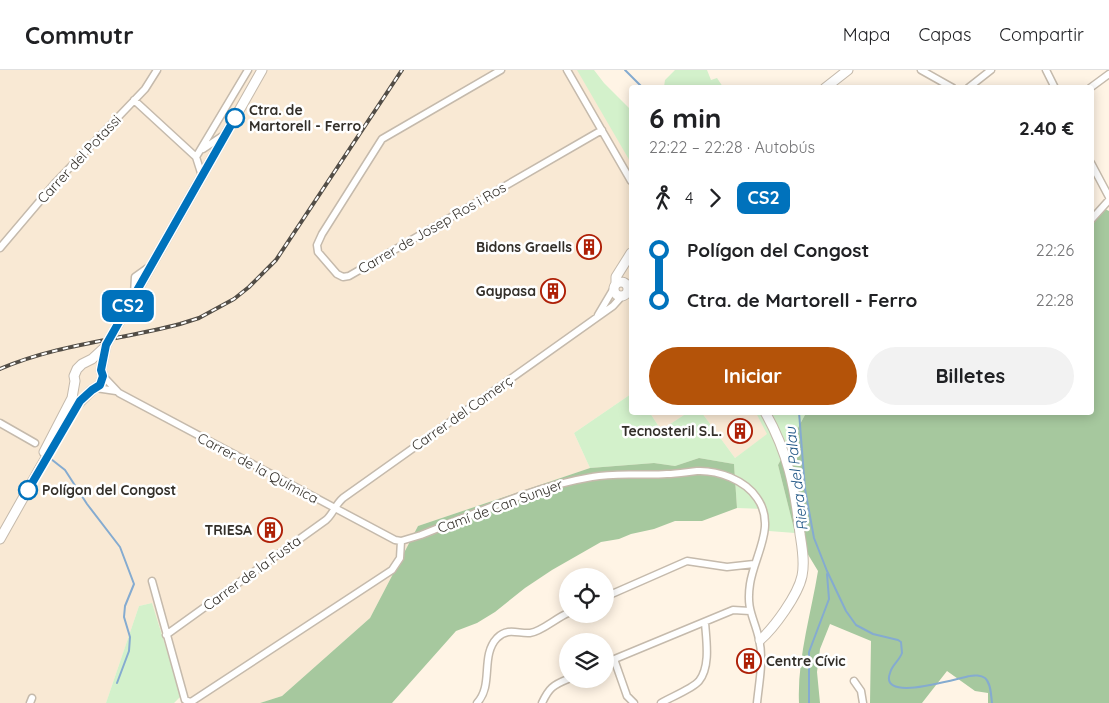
<!DOCTYPE html>
<html lang="es">
<meta charset="utf-8">
<style>
:root{--surface:#fff;--page:#f2f2f2;--text:#202124;--muted:#757577;--line:#e0e0e0;--accent:#b45309}
body{margin:0;font-family:Quicksand,sans-serif;background:var(--page);color:var(--text);height:100vh;display:flex;flex-direction:column;font-size:19px;white-space:nowrap}
*{box-sizing:border-box;margin:0}
p{font-size:16px;color:var(--muted)}
.icon{flex:none;width:28px;height:28px;fill:none;stroke:currentColor;stroke-width:2;stroke-linecap:round;stroke-linejoin:round}
.map{position:relative;flex:1;overflow:hidden}
.sheet{position:absolute;left:629px;top:15px;width:465px;height:330px;display:flex;flex-direction:column;background:var(--surface);border-radius:5px;box-shadow:0 2px 12px #0003}
.sheet>*{flex:none}
.badge{padding:0 10px;border-radius:8px;font-size:18px;line-height:32px}
.controls{position:absolute;left:559px;top:498px;display:grid;gap:10px}
.controls a{display:grid;place-items:center;width:55px;height:55px;border-radius:50%;background:var(--surface);box-shadow:0 2px 12px #0003;font-size:25px}
.map>.badge{position:absolute;translate:-50% -50%;box-shadow:0 0 0 2px #fff}
.legs{display:flex;align-items:center;gap:8px;height:55px;padding:0 20px;font-size:16px}
.legs p{margin-inline-start:auto}
.head{display:flex;align-items:center;justify-content:space-between;height:85px;padding:0 20px}
h1{font-size:28px;font-weight:700;line-height:38px}
.action{display:flex;gap:10px;margin-top:auto;padding:10px 20px}
.action a{flex:1;height:58px;border-radius:30px;background:var(--accent);color:#fff;font-size:20px;font-weight:700;line-height:58px;text-align:center}
.action a+a{background:var(--page);color:var(--text)}
ul{padding:0 20px;list-style:none}
li{display:flex;align-items:center;gap:18px;height:50px;font-size:19px}
li i{display:grid;place-items:center;width:8px;height:100%;margin:0 6px;background:currentColor}
li i::after{content:'';width:12px;height:12px;margin:-6px;border:4px solid;border-radius:50%;background:var(--surface)}
li p{margin-inline-start:auto}
li:first-child i{background:linear-gradient(#0000 50%,currentColor 0)}
li:last-child i{background:linear-gradient(currentColor 50%,#0000 0)}
header{display:flex;align-items:center;gap:30px;box-sizing:border-box;height:70px;padding:0 25px;background:var(--surface);border-bottom:1px solid var(--line)}
header strong{font-size:24px}
nav{display:flex;gap:28px;margin-inline-start:auto;font-size:18px}
.map>svg:first-child{display:block}
.built{fill:#f9e9d4}
.green{fill:#d3f1cb}
.forest{fill:#a6c89e}
.lines{fill:none;stroke-linecap:round;stroke-linejoin:round}
.stream{stroke:#85abd0;stroke-width:2}
.minor-casing{stroke:#c5baac;stroke-width:9}
.tertiary-casing{stroke:#c5baac;stroke-width:11}
.secondary-casing{stroke:#c5baac;stroke-width:11}
.minor{stroke:#fff;stroke-width:6}
.tertiary{stroke:#fff;stroke-width:9}
.secondary{stroke:#fff;stroke-width:9}
.rail-casing{stroke:#524d46;stroke-width:4}
.rail{stroke:#fff;stroke-width:2;stroke-dasharray:5.5;stroke-linecap:butt}
.secondary-bridge-casing{stroke:#c5baac;stroke-width:11;stroke-linecap:butt}
.secondary-bridge{stroke:#fff;stroke-width:9}
.line-1-casing{stroke:#fff;stroke-width:11}
.line-1{stroke:#0072bc;stroke-width:8}
.stop-1-dot{fill:#fff;stroke:#0072bc;stroke-width:2.5}
.labels{text-anchor:middle;dominant-baseline:central;stroke-width:5;stroke-linejoin:round;paint-order:stroke}
.stop-label{font-size:14px;font-weight:bold;fill:#332f29;stroke:#fff;text-anchor:start}
.street-label{font-size:14px;fill:#332f29;stroke:#fff}
.poi-label{font-size:14px;font-weight:bold;fill:#332f29;stroke:#fff;text-anchor:end}
.water-label{font-size:15px;font-style:italic;fill:#1d5484;stroke:#fff}
</style>
<header>
<strong>Commutr</strong>
<nav><a>Mapa</a><a>Capas</a><a>Compartir</a></nav>
</header>
<div class="map">
<svg width="1109" height="633" viewBox="0 0 1109 633">
<rect width="100%" height="100%" fill="#fff4e5"/>
<path class="built" d="M 0,0 L 585,0 L 631,88 L 631,324 L 574,363 L 590,398 L 418,456 L 370,548 L 282,626 L 260,633 L 183,633 L 152,533 L 139,536 L 106,633 L 0,633 Z
M 650,343 L 687,343 L 661,360 Z
M 702,343 L 756,343 L 768,364 L 735,388 Z"/>
<path class="green" d="M 577,0 L 594,0 L 604,13 L 631,40 L 631,93 Z
M 675,0 L 707,0 L 711,10 L 717,8 L 723,17 L 664,17 L 665,10 Z
M 631,324 L 631,342 L 650,343 L 661,360 L 687,343 L 702,343 L 735,388 L 767,364 L 756,343 L 806,343 L 778,395 L 795,463 L 769,461 L 766,439 L 737,438 L 734,394 L 699,388 L 675,396 L 654,393 L 590,398 L 574,363 Z
M 152,533 L 181,626 L 174,633 L 106,633 L 139,536 Z"/>
<path class="forest" d="M 1105,139 L 1109,141 L 1109,633 L 988,633 L 988,623 L 975,621 L 947,601 L 922,633 L 870,633 L 871,571 L 830,554 L 820,579 L 817,602 L 820,633 L 799,633 C 797,590 811,544 818,501 L 795,463 L 778,395 L 806,343 L 1091,342 L 1091,156 Z
M 699,388 L 734,394 L 737,438 L 702,451 L 675,451 L 654,459 L 631,464 L 619,469 L 601,472 L 552,500 L 525,518 L 495,542 L 477,553 L 456,561 L 392,633 L 260,633 L 282,626 L 370,548 L 418,456 L 590,398 L 654,393 L 675,396 Z"/>
<g class="lines">
<path class="stream" d="M 625,0 L 643,18
M 799,342 L 805,419 L 814,468 L 827,501 L 846,541 L 856,555 L 873,564 L 898,570 L 901,572 L 902,583 C 899,591 892,595 890,603 C 879,633 954,609 970,606 C 974,605 981,605 985,608 C 991,613 991,625 992,633
M 51,389 L 65,400 L 87,434 L 120,477 L 134,514 L 125,536 L 124,547 L 130,567 L 129,581 L 117,613
M 809,633 L 809,582 L 829,529 L 827,504"/>
<defs>
<path id="minor" d="M 501,0 L 382,69 L 322,164 L 317,175 L 318,182 L 337,204 L 343,207 L 349,206 L 602,60
M 567,0 L 631,111
M 921,0 L 953,18
M 1046,0 L 1055,18
M 968,18 L 991,0
M 1090,18 L 1109,4
M 134,30 L 196,87
M 203,79 L 224,65
M 196,87 L 248,0
M 196,87 L 202,106
M 1091,93 L 1109,127
M 1091,150 L 1109,130
M 0,178 L 56,112 L 145,19 L 157,0
M 134,225 L 135,207 L 149,197
M 598,245 L 614,218
M 103,306 L 119,323 L 395,470 L 401,471 L 421,465 C 477,443 532,417 592,407 C 617,402 642,406 667,404 C 677,404 687,402 697,401 C 718,400 745,410 757,428 C 777,456 754,486 750,514 C 746,540 754,547 759,569 C 764,590 759,612 757,633
M 96,318 L 116,321
M 0,353 L 35,373
M 152,511 L 185,630 L 191,632 L 392,500 L 400,488 L 401,471
M 605,527 L 687,491 L 727,497 L 754,494
M 166,565 L 326,450 C 333,444 335,435 343,428 L 613,236 L 622,226
M 614,589 L 627,626 L 634,633
M 605,593 L 733,540 L 750,541
M 854,611 L 861,621 L 863,633
M 30,633 L 32,628
M 477,633 C 494,615 480,586 497,568 C 508,557 518,564 530,563 C 541,562 556,548 568,543
M 542,633 C 549,618 553,615 568,609
M 661,633 C 671,627 692,619 699,611 C 711,596 706,569 705,552"/>
<path id="tertiary" d="M 825,18 L 848,0
M614 219a7 7 0 1 1 14 0a7 7 0 1 1-14 0Z
M 616,213 L 616,207 L 631,183
M 760,570 C 774,558 798,525 802,506 C 805,492 802,477 800,464 C 795,417 788,383 765,342"/>
<path id="secondary" d="M 121,249 L 262,0
M 44,382 L 72,328 L 75,311 L 74,306 L 77,299 L 82,294 L 92,289 L 105,277
M 0,469 L 40,398 L 77,335 L 92,320 L 100,315 L 103,306 L 101,300 L 106,275"/>
</defs>
<use href="#minor" class="minor-casing"/>
<use href="#tertiary" class="tertiary-casing"/>
<use href="#secondary" class="secondary-casing"/>
<use href="#minor" class="minor"/>
<use href="#tertiary" class="tertiary"/>
<use href="#secondary" class="secondary"/>
<defs>
<path id="rail" d="M 0,299 C 58,274 120,270 180,254 L 199,248 L 234,229 L 249,217 L 276,190 L 402,0"/>
</defs>
<use href="#rail" class="rail-casing"/>
<use href="#rail" class="rail"/>
<defs>
<path id="secondary-bridge" d="M 106,275 L 121,249"/>
</defs>
<use href="#secondary-bridge" class="secondary-bridge-casing"/>
<use href="#secondary-bridge" class="secondary-bridge"/>
</g>
<g class="lines">
<defs>
<path id="line-1" d="M 28,420 L 80,331 L 92,320 L 100,315 L 103,306 L 101,300 L 106,275 L 235,48"/>
</defs>
<use href="#line-1" class="line-1-casing"/>
<use href="#line-1" class="line-1"/>
</g>
<defs>
<symbol id="building-ring" viewBox="-11 -11 22 22"><circle r="9.5" fill="#fff" stroke="#ae2007" stroke-width="1.5"/><path d="M-4-6H4V6H1V3H-1V6H-4ZM-2.5-4.3h1.7v1.8h-1.7ZM.8-4.3h1.7v1.8H.8ZM-2.5-1h1.7V.8h-1.7ZM.8-1h1.7V.8H.8Z" fill="#ae2007"/></symbol>
</defs>
<g fill-rule="evenodd">
<use href="#building-ring" x="575" y="163" width="28" height="28"/>
<use href="#building-ring" x="539" y="207" width="28" height="28"/>
<use href="#building-ring" x="726" y="347" width="28" height="28"/>
<use href="#building-ring" x="256" y="446" width="28" height="28"/>
<use href="#building-ring" x="735" y="577" width="28" height="28"/>
</g>
<g class="stop-1-dot">
<circle cx="235" cy="48" r="9"/>
<circle cx="28" cy="420" r="9"/>
</g>
<g class="labels">
<g class="stop-label">
<text x="249" y="40">Ctra. de<tspan x="249" dy="16">Martorell - Ferro</tspan></text>
<text x="42" y="420">Polígon del Congost</text>
</g>
<g class="street-label">
<text transform="translate(79 89) rotate(-47)">Carrer del Potassi</text>
<text transform="translate(432 158) rotate(-30)">Carrer de Josep Ros i Ros</text>
<text transform="translate(462 343) rotate(-35)">Carrer del Comerç</text>
<text transform="translate(258 398) rotate(28)">Carrer de la Química</text>
<text transform="translate(500 436) rotate(-20)">Camí de Can Sunyer</text>
<text transform="translate(252 503) rotate(-36)">Carrer de la Fusta</text>
</g>
<g class="poi-label">
<text x="572" y="177">Bidons Graells</text>
<text x="536" y="221">Gaypasa</text>
<text x="722" y="361">Tecnosteril S.L.</text>
<text x="252" y="460">TRIESA</text>
<text x="766" y="591" text-anchor="start">Centre Cívic</text>
</g>
<g class="water-label">
<text transform="translate(796 409) rotate(-97)">Riera del Palau</text>
</g>
</g>
</svg>
<div class="controls">
<a><svg class="icon" aria-label="locate" viewBox="0 0 24 24"><circle cx="12" cy="12" r="6"/><path d="M12 2v4M12 18v4M2 12h4M18 12h4"/></svg></a>
<a><svg class="icon" aria-label="layers" viewBox="0 0 24 24"><path d="M12 4l9 5-9 5-9-5zM3 14l9 5 9-5"/></svg></a>
</div>
<b class="badge" style="left:128px;top:236px;background:#0072bc;color:#fff">CS2</b>
<section class="sheet">
<div class="head"><div><h1>6 min</h1><p>22:22 – 22:28 · Autobús</p></div><b>2.40 €</b></div>
<div class="legs"><svg class="icon" aria-label="walk" viewBox="0 0 24 24"><circle cx="13" cy="4" r="2"/><path d="M13 8l-2 6 4 7M11 14l-3 7M7 12l3-4h3l4 4"/></svg>4<svg class="icon" aria-label="forward" viewBox="0 0 24 24"><path d="M9 5l7 7-7 7"/></svg><b class="badge" style="background:#0072bc;color:#fff">CS2</b></div>
<ul>
<li><i style="color:#0072bc"></i><b>Polígon del Congost</b><p>22:26</p></li>
<li><i style="color:#0072bc"></i><b>Ctra. de Martorell - Ferro</b><p>22:28</p></li>
</ul>
<div class="action"><a>Iniciar</a><a>Billetes</a></div>
</section>
</div>
